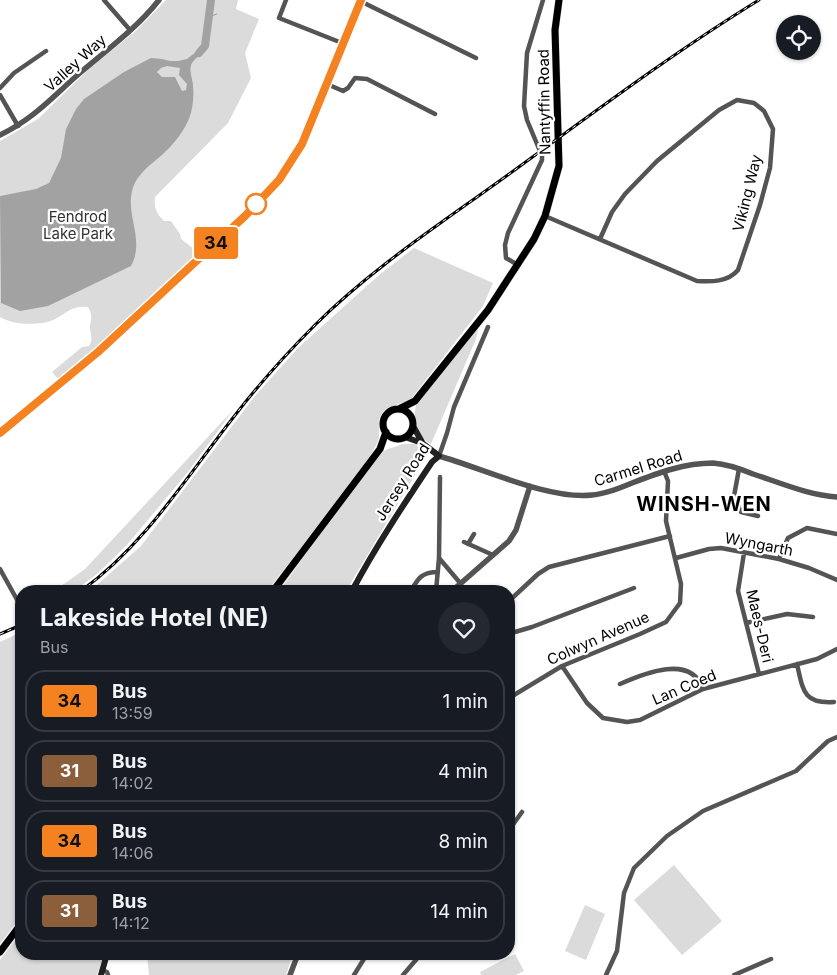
<!DOCTYPE html>
<style>
:root{--surface:#171b24;--page:#242831;--text:#f1f3f6;--muted:#9ea1a6;--line:#363941}
body{margin:0;font-family:Inter,sans-serif;background:var(--page);color:var(--text);height:100vh;display:flex;flex-direction:column;font-size:19px;white-space:nowrap}
*{box-sizing:border-box;margin:0}
p{font-size:16px;color:var(--muted)}
.icon{flex:none;width:28px;height:28px;fill:none;stroke:currentColor;stroke-width:2;stroke-linecap:round;stroke-linejoin:round}
.map{position:relative;flex:1;overflow:hidden}
.side{position:absolute;left:15px;top:585px;width:500px;height:375px;display:flex;flex-direction:column;background:var(--surface);border-radius:20px;box-shadow:0 1px 4px #0004}
.side>*{flex:none}
.badge{padding:0 10px;border-radius:4px;font-size:18px;line-height:32px}
.fabs{position:absolute;left:776px;top:15px;display:grid;gap:10px}
.fabs a{display:grid;place-items:center;width:45px;height:45px;border-radius:50%;background:var(--surface);box-shadow:0 1px 4px #0004;font-size:25px}
.map>.badge{position:absolute;translate:-50% -50%;box-shadow:0 0 0 2px #fff}
.round{display:grid;place-items:center;flex:none;width:52px;height:52px;border-radius:26px;background:var(--page)}
.head{display:flex;align-items:center;justify-content:space-between;height:85px;padding:0 25px}
h1{font-size:24px;font-weight:700;line-height:38px}
ul{padding:0;list-style:none}
li{display:flex;align-items:center;gap:15px;height:62px;margin:0 10px 8px;padding:0 15px;border:2px solid var(--line);border-radius:20px}
li div{flex:1}
li b{display:block;font-size:19px}
li em{font-style:normal}
li .badge{min-width:55px;font-weight:700;text-align:center}
.map>svg:first-child{display:block}
.green{fill:#dbdbdb}
.water{fill:#a2a2a2;fill-rule:evenodd}
.lines{fill:none;stroke-linecap:round;stroke-linejoin:round}
.stream{stroke:#a2a2a2;stroke-width:1}
.river{stroke:#a2a2a2;stroke-width:8}
.primary-casing{stroke:#dbdbdb;stroke-width:8}
.minor{stroke:#545454;stroke-width:4.5}
.tertiary{stroke:#545454;stroke-width:5.5}
.secondary{stroke:#212121;stroke-width:6}
.primary{stroke:#000;stroke-width:7}
.rail-casing{stroke:#000;stroke-width:3}
.rail{stroke:#fff;stroke-width:1;stroke-dasharray:4;stroke-linecap:butt}
.line-casing{stroke:#fff;stroke-width:11}
.line{stroke:#f58220;stroke-width:8}
.stop-dot{fill:#fff;stroke:#f58220;stroke-width:2.5}
.labels{text-anchor:middle;dominant-baseline:central;stroke-width:4.5;stroke-linejoin:round;paint-order:stroke}
.street-label{font-size:15px;fill:#000;stroke:#fff}
.park-label{font-size:15px;fill:#323232;stroke:#fff}
.district-label{font-size:20px;font-weight:bold;letter-spacing:1px;fill:#000;stroke:#fff}
</style>
<div class="map">
<svg width="837" height="975" viewBox="0 0 837 975">
<rect width="100%" height="100%" fill="#fff"/>
<path class="green" d="M 166,0 L 238,0 L 236,9 L 259,19 L 245,53 L 251,78 L 228,123 L 155,197 C 154,208 156,213 164,221 L 171,221 L 180,234 L 181,239 L 199,253 L 113,335 L 59,380 L 52,372 L 82,347 L 89,346 C 93,339 91,336 90,329 C 90,319 94,318 88,307 C 71,305 68,313 53,320 C 39,326 13,325 0,317 L 0,141 L 38,119 L 89,69 L 137,30 Z
M 414,248 L 493,283 L 483,306 L 411,399 C 403,404 390,405 384,411 C 376,419 380,427 379,436 C 379,443 372,451 369,457 C 337,503 302,547 267,591 L 90,591 L 141,546 L 255,396 L 298,348 L 379,275 Z
M 479,325 L 476,339 L 431,444 C 415,436 413,420 416,405 Z
M 234,409 L 188,472 L 126,546 L 97,574 L 74,591 L 54,591 L 85,569 Z
M 403,444 L 415,444 L 427,453 L 418,470 L 346,591 L 279,591 L 380,453 L 388,449 Z
M 21,632 L 21,916 L 0,944 L 0,642 Z
M 674,865 L 722,921 L 682,955 L 634,900 Z
M 585,905 L 605,914 L 586,960 L 565,951 Z
M 21,932 L 21,954 L 104,954 L 97,975 L 0,975 L 0,960 Z
M 147,954 L 293,954 L 286,975 L 149,975 Z
M 515,954 L 524,971 L 516,975 L 481,975 L 480,972 Z"/>
<path class="water" d="M 196,52 L 200,55 C 197,57 194,60 192,63 C 188,70 193,79 193,86 C 194,96 193,107 190,116 C 186,128 175,143 166,151 C 153,164 137,172 132,191 C 126,216 145,241 131,266 L 48,306 L 20,311 L 1,303 L 0,196 L 36,189 L 49,183 L 61,158 L 66,129 L 76,109 L 84,99 L 124,72 L 151,58 L 162,59 L 170,61 L 178,61 L 187,59 ZM 167,66 L 180,68 L 179,75 L 187,84 L 186,90 L 182,91 L 175,77 L 162,77 L 157,72 L 161,68 Z"/>
<g class="lines">
<path class="stream" d="M 209,17 L 217,14"/>
<path class="river" d="M 199,53 L 205,46 L 211,0"/>
<defs>
<path id="primary" d="M 399,409 L 415,401 L 488,310 L 534,239 L 545,216 L 559,166 L 555,30 L 559,0
M383 424a15 15 0 1 1 30 0a15 15 0 1 1-30 0Z
M 273,591 L 380,449 L 386,432
M 0,952 L 21,924"/>
</defs>
<use href="#primary" class="primary-casing"/>
<path class="minor" d="M 104,0 L 130,30
M 286,0 L 279,18 L 342,43
M 360,1 L 476,58
M 327,84 L 343,91 L 348,88 L 355,78 L 367,79 L 435,114
M 0,88 L 14,73 L 46,51
M 0,95 L 18,126
M 545,216 L 697,281 C 711,282 728,282 738,270 L 760,205 L 770,168 L 773,129 L 764,111 L 754,103 L 737,100 L 719,110 L 657,161 L 625,194 L 612,212 L 600,239
M 518,265 L 506,258 L 505,245 L 508,233 L 542,160 L 542,156 L 527,120 L 524,106 L 527,53 L 543,0
M 439,456 L 447,433 L 454,407 L 488,327
M 739,469 L 734,496 L 741,512 L 758,516
M 464,542 L 493,555
M 468,544 L 474,534
M 744,553 L 738,591 L 759,674
M 439,558 L 461,584
M 676,558 L 709,549 L 721,548 L 779,559 L 809,568 L 837,580
M 779,559 L 788,538 L 807,528 L 837,534
M 0,569 L 20,605
M 411,591 C 418,578 422,572 438,572
M 436,591 L 439,558 L 440,477
M 509,601 L 538,574 L 549,567 L 670,536
M 746,623 L 787,614 L 813,617
M 509,632 L 515,632 L 532,627 L 634,588
M 797,664 C 803,690 803,704 834,702
M 562,666 L 587,703 L 603,718 L 627,722 L 640,720 L 703,689 L 817,659 L 837,649
M 620,684 C 645,673 691,654 703,689
M 509,698 L 562,666 L 640,634 L 666,622 L 680,603 L 681,584 L 666,521 L 668,481 L 664,471
M 509,830 L 522,812
M 102,970 L 107,972 L 108,975
M 354,975 L 367,954
M 403,975 L 421,954
M 606,975 L 617,951 L 624,893 L 634,868 L 667,836 L 703,811 L 796,771 L 828,741 L 837,737
M 734,975 L 771,959"/>
<path class="tertiary" d="M 0,135 C 35,118 52,97 81,72 C 108,49 137,28 159,0
M 0,433 L 98,352 L 245,216 L 279,179 L 302,144 L 361,0
M 439,456 C 482,468 549,500 592,495 C 606,494 620,488 632,483 C 658,473 684,463 713,463 C 726,464 741,469 753,474 C 781,483 808,495 837,497
M 452,591 L 509,541 L 516,530 L 530,486
M 290,975 L 298,954"/>
<path class="secondary" d="M 413,426 L 422,442
M 352,591 C 376,546 404,504 432,462 L 439,456 L 422,443 L 405,437
M 101,975 L 107,954"/>
<use href="#primary" class="primary"/>
<defs>
<path id="rail" d="M 81,591 C 146,544 187,476 236,414 C 260,383 287,353 315,325 C 371,269 440,224 505,177 C 588,117 671,54 759,0
M 0,634 L 21,625"/>
</defs>
<use href="#rail" class="rail-casing"/>
<use href="#rail" class="rail"/>
</g>
<g class="lines">
<defs>
<path id="line" d="M 0,433 L 98,352 L 245,216 L 279,180 L 302,144 L 361,0"/>
</defs>
<use href="#line" class="line-casing"/>
<use href="#line" class="line"/>
</g>
<circle class="stop-dot" cx="256" cy="204" r="10"/>
<g class="labels">
<g class="street-label">
<text transform="translate(75 63) rotate(-42)">Valley Way</text>
<text transform="translate(544 102) rotate(-91)">Nantyffin Road</text>
<text transform="translate(747 193) rotate(-76)">Viking Way</text>
<text transform="translate(638 468) rotate(-17)">Carmel Road</text>
<text transform="translate(402 482) rotate(-58)">Jersey Road</text>
<text transform="translate(759 544) rotate(11)">Wyngarth</text>
<text transform="translate(760 626) rotate(77)">Maes-Deri</text>
<text transform="translate(598 638) rotate(-24)">Colwyn Avenue</text>
<text transform="translate(684 687) rotate(-23)">Lan Coed</text>
</g>
<g class="park-label">
<text x="78" y="216">Fendrod<tspan x="78" dy="17">Lake Park</tspan></text>
</g>
<g class="district-label">
<text x="704" y="504">WINSH-WEN</text>
</g>
</g>
</svg>
<div class="fabs">
<a><svg class="icon" aria-label="locate" viewBox="0 0 24 24"><circle cx="12" cy="12" r="6"/><path d="M12 2v4M12 18v4M2 12h4M18 12h4"/></svg></a>
</div>
<b class="badge" style="left:216px;top:243px;background:#f58220;color:#111">34</b>
<section class="side">
<div class="head"><div><h1>Lakeside Hotel (NE)</h1><p>Bus</p></div><a class="round"><svg class="icon" aria-label="heart" viewBox="0 0 24 24"><path d="M12 20l-8-8c-3-5 5-10 8-4 3-6 11-1 8 4z"/></svg></a></div>
<ul>
<li><span class="badge" style="background:#f58220;color:#111">34</span><div><b>Bus</b><p>13:59</p></div><em>1 min</em></li>
<li><span class="badge" style="background:#8b5e3c;color:#fff">31</span><div><b>Bus</b><p>14:02</p></div><em>4 min</em></li>
<li><span class="badge" style="background:#f58220;color:#111">34</span><div><b>Bus</b><p>14:06</p></div><em>8 min</em></li>
<li><span class="badge" style="background:#8b5e3c;color:#fff">31</span><div><b>Bus</b><p>14:12</p></div><em>14 min</em></li>
</ul>
</section>
</div>
